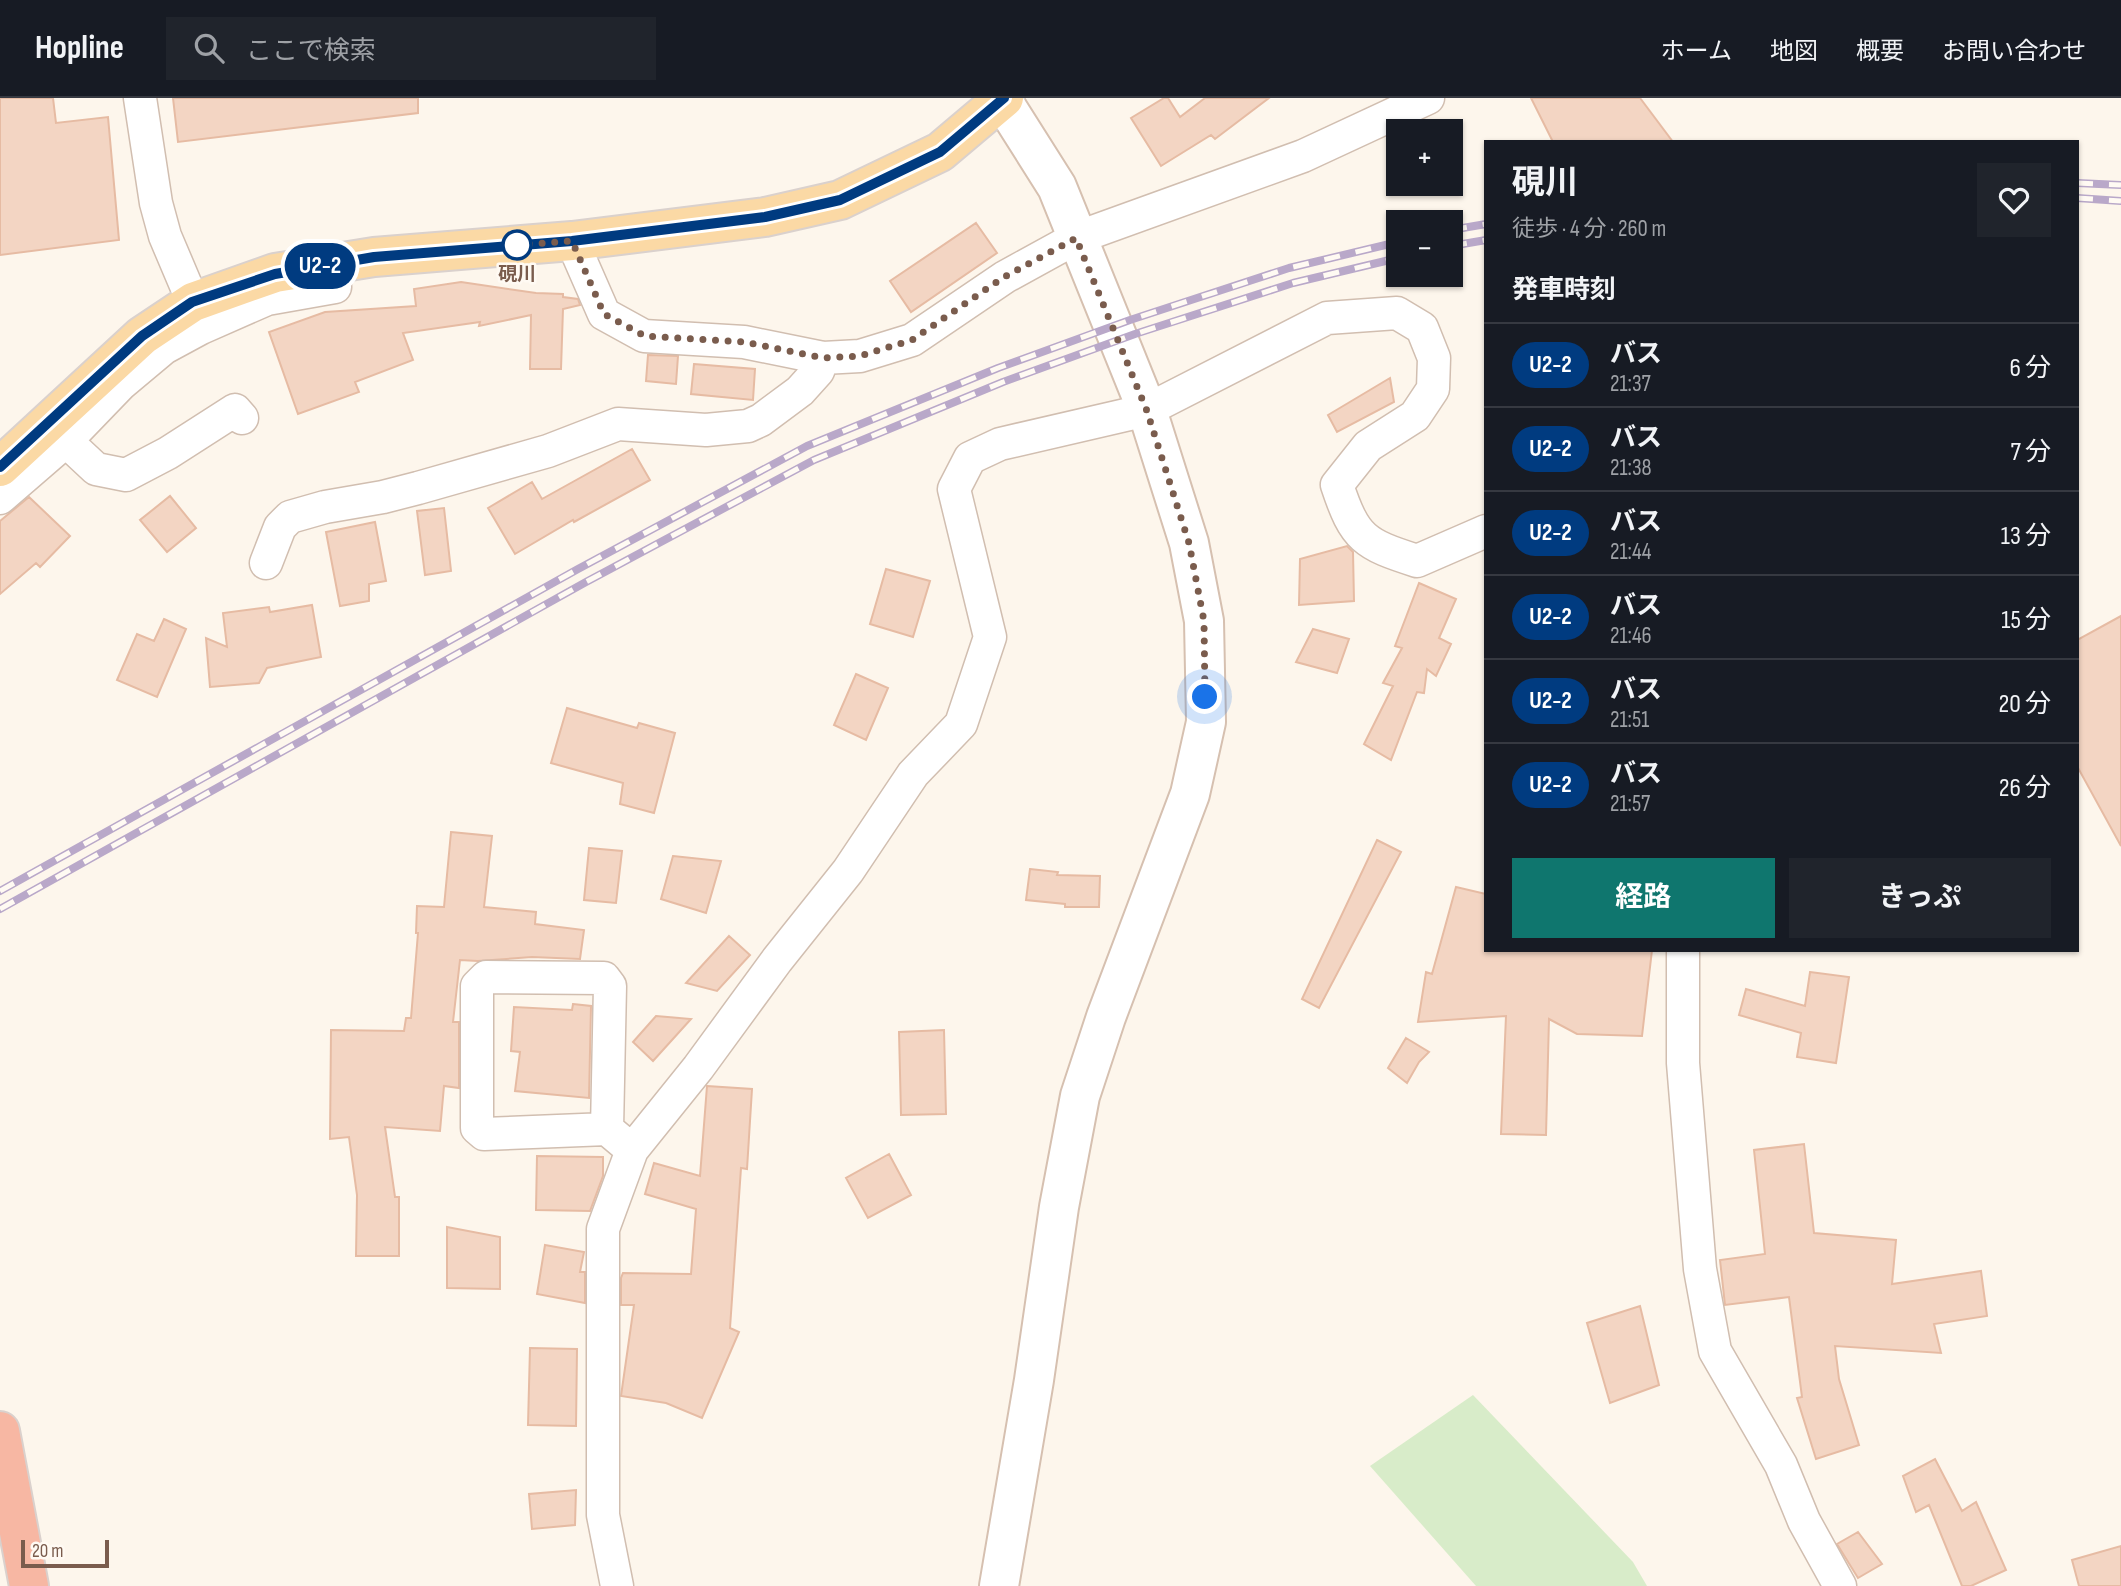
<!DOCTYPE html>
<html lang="ja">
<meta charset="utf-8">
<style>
:root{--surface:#171b24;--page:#20242c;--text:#f1f3f6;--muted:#9ea1a6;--line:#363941;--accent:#0f766e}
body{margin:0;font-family:"Sofia Sans Condensed","Noto Sans JP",sans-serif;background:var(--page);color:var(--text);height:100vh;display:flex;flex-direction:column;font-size:26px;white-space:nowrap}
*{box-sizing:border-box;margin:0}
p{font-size:23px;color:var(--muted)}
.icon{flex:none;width:38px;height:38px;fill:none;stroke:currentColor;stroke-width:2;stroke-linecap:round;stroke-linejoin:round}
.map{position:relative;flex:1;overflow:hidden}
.sheet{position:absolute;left:1484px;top:42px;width:595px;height:812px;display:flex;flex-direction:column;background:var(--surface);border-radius:0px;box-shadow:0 2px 5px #0004}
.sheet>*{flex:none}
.badge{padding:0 14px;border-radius:23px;font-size:24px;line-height:46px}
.controls{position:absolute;left:1386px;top:21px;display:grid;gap:14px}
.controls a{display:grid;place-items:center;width:77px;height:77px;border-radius:0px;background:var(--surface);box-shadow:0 2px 5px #0004;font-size:35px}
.scale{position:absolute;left:21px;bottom:18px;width:88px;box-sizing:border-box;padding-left:7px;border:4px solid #7a5c4d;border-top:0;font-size:19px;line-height:24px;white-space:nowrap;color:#7a5c4d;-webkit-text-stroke:5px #fffaf3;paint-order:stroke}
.you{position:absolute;width:35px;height:35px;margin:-18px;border:5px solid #fff;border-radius:50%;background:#1a73e8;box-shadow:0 0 0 10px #1a73e833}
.map>.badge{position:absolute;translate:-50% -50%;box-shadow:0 0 0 4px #fff}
h2{padding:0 28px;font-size:26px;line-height:63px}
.round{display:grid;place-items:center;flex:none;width:74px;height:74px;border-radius:0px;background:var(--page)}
.headline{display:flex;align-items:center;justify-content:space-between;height:119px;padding:0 28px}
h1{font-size:33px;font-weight:700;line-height:52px}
.cta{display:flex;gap:14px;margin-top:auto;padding:14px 28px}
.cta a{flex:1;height:80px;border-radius:0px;background:var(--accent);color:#fff;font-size:28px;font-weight:700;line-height:80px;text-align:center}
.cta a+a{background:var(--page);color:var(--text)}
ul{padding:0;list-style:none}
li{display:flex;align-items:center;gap:21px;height:84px;padding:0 28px;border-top:2px solid var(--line)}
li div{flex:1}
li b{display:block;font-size:26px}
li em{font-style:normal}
li .badge{min-width:77px;font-weight:700;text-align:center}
header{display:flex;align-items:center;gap:42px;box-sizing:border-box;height:98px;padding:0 35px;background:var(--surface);border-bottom:2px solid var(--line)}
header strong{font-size:33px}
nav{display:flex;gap:38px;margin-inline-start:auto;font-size:24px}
.search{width:490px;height:63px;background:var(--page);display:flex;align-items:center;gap:18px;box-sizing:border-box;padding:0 24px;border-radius:0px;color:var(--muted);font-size:26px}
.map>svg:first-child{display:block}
.green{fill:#d8ecc9}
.building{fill:#f3d5c3;stroke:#e6bba3;stroke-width:2}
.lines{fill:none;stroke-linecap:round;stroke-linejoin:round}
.street-casing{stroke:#d1beb0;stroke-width:35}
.secondary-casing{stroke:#d6c0b0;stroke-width:42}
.primary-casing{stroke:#dad1cd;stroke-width:42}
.highway-casing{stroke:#dad1cd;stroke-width:42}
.street{stroke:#fff;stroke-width:32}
.secondary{stroke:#fff;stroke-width:38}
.primary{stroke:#fbd9a5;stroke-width:38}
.highway{stroke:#f7b7a3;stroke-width:38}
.rail-casing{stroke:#b9a8c9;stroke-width:8}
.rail{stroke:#fffaf3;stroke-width:5;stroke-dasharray:16;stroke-linecap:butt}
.line-casing{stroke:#fff;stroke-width:16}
.line{stroke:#003b80;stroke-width:10}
.walk{stroke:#7a5c4d;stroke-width:7;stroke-dasharray:0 12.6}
.stop-dot{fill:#fff;stroke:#003b80;stroke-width:3.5}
.labels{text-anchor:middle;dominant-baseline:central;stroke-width:5;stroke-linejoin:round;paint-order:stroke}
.stop-label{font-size:19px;font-weight:bold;fill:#7a5c4d;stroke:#fffaf3}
</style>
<header>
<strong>Hopline</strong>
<div class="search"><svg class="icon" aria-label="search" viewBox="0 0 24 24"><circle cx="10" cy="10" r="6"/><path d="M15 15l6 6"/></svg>ここで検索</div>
<nav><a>ホーム</a><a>地図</a><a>概要</a><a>お問い合わせ</a></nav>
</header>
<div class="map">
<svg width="2121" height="1488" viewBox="0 0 2121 1488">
<rect width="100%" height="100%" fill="#fdf6ec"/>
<path class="green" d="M 1473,1297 L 1633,1464 L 1647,1488 L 1476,1488 L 1370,1368 Z"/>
<path class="building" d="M 0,0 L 53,0 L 56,25 L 108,19 L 119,142 L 0,157 Z
M 173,0 L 418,0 L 418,15 L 178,44 Z
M 1164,0 L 1168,0 L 1180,19 L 1205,0 L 1269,0 L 1215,41 L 1211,37 L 1161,68 L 1131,20 Z
M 1531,0 L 1640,0 L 1673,44 L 1553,44 Z
M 976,125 L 997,155 L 911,214 L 890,183 Z
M 461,184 L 536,195 L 563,196 L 563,199 L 578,201 L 580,207 L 563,211 L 561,271 L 530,271 L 531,217 L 479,228 L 480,224 L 403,235 L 413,262 L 355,284 L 359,294 L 298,316 L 269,234 L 325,214 L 416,208 L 414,191 Z
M 648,257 L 678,258 L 676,286 L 646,283 Z
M 694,266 L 755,271 L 753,302 L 691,296 Z
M 1390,280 L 1394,304 L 1337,334 L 1328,317 Z
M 632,351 L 650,382 L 574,424 L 573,422 L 515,456 L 488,410 L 532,384 L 542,401 Z
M 170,398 L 196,430 L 167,454 L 140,422 Z
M 29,399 L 70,438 L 40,469 L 36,465 L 0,496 L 0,423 Z
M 444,410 L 451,473 L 425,477 L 417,413 Z
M 375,424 L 386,483 L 369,486 L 369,503 L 340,508 L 326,434 Z
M 1347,448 L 1353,454 L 1354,503 L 1299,507 L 1300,461 Z
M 886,471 L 930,483 L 913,539 L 870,526 Z
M 1419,485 L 1456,501 L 1439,540 L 1451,546 L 1436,578 L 1427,571 L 1424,595 L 1417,594 L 1391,662 L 1364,646 L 1393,588 L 1383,585 L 1402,550 L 1395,548 Z
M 312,507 L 321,559 L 267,570 L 259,585 L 210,589 L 206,540 L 227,549 L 223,515 L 269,509 L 270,514 Z
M 2121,518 L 2121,748 L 2077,668 L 2077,542 Z
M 164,521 L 186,531 L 157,599 L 117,582 L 137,536 L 154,543 Z
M 1313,531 L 1349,541 L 1337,575 L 1296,564 Z
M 856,576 L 888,590 L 866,642 L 834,627 Z
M 567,610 L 637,630 L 639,625 L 675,635 L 654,715 L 620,706 L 623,685 L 551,665 Z
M 451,734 L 492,738 L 484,809 L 536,814 L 535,826 L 584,832 L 580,861 L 532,859 L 478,863 L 460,862 L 453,924 L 459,924 L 459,990 L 444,988 L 440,1033 L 385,1029 L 395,1099 L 399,1099 L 399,1158 L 356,1158 L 357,1097 L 349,1039 L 330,1041 L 331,932 L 404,933 L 406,920 L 411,920 L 418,835 L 416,835 L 417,808 L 444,809 Z
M 1377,742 L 1401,754 L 1319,910 L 1302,901 Z
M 589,750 L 622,753 L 616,805 L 584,802 Z
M 673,758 L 721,763 L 706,815 L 661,801 Z
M 1030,771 L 1058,774 L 1057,777 L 1100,778 L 1099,809 L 1065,809 L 1065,806 L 1026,802 Z
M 1456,789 L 1486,796 L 1486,852 L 1652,852 L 1642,938 L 1577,936 L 1549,921 L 1546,1037 L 1501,1036 L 1506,918 L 1418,924 L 1426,874 L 1432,876 Z
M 729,838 L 750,857 L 717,893 L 686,885 Z
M 1810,874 L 1849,879 L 1836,965 L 1797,959 L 1801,935 L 1739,917 L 1746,891 L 1805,908 Z
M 573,906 L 591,908 L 589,1000 L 515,993 L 520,954 L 511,953 L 514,909 L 572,912 Z
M 656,918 L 691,921 L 653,963 L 633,944 Z
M 944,932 L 946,1016 L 901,1017 L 899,934 Z
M 1406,940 L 1429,954 L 1419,964 L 1407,985 L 1388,970 Z
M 707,988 L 752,991 L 747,1071 L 741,1070 L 730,1230 L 739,1234 L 702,1320 L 666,1305 L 621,1298 L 634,1207 L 621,1207 L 621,1180 L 623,1175 L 691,1176 L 696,1111 L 645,1096 L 654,1065 L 700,1078 Z
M 1804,1046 L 1814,1135 L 1896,1142 L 1892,1186 L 1981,1173 L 1987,1218 L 1934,1226 L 1941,1255 L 1835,1248 L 1839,1281 L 1859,1347 L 1816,1361 L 1797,1300 L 1802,1299 L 1789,1199 L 1725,1207 L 1720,1162 L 1765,1156 L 1754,1052 Z
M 889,1056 L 911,1097 L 868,1120 L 846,1080 Z
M 537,1058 L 603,1059 L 603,1078 L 590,1113 L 536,1112 Z
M 447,1129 L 500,1139 L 500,1191 L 447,1190 Z
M 545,1147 L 584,1154 L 580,1174 L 585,1174 L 585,1205 L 537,1196 Z
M 1640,1208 L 1659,1287 L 1610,1305 L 1587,1225 Z
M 530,1250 L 577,1251 L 576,1328 L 528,1327 Z
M 1935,1361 L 1962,1413 L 1976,1404 L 2006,1472 L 1971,1488 L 1962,1488 L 1929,1407 L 1916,1414 L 1903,1378 Z
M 576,1392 L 575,1427 L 532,1431 L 529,1396 Z
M 1858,1434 L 1882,1466 L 1858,1480 L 1837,1446 Z
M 2121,1448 L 2121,1488 L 2079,1488 L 2072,1462 Z"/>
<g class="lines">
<defs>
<path id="street" d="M 140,0 L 156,105 L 165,138 L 193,204
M 572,143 L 604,216 L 644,238 L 744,244 L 823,260 L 860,258 L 912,242 L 1005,179 L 1076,140 L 1303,58 L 1428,0
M 242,320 L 235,312 L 168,355 L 126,377 L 96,371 L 66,343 L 121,286 L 164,250 L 201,230 L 267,201 L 335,189
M 0,400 L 66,343
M 266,465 L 280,429 L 290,419 L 325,409 L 383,399 L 418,390 L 548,353 L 618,326 L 706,332 L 748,328 L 761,322 L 800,293 L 818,273 L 823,260
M 1683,852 L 1683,965 L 1700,1171 L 1715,1253 L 1781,1367 L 1804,1423 L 1840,1488
M 607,1031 L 484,1036 L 477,1030 L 477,888 L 486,879 L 604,880 L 610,888 L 607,1031 L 632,1052
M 617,1488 L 603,1417 L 603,1131 L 632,1052 L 698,970 L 777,862 L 848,773 L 913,676 L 961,626 L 990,539 L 954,391 L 970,360 L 1000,346 L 1147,312 L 1327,220 L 1397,215 L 1422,230 L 1434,260 L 1433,291 L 1415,318 L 1368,348 L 1337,387 C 1355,441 1364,446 1417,463 L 1486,433"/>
<path id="secondary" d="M 999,1488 L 1034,1282 L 1059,1109 L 1080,998 L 1106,919 L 1190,696 L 1206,624 L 1204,523 L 1189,445 L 1147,312 L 1057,89 L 1002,2"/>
<path id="primary" d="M 0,369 L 142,238 L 193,204 L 275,175 L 374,159 L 572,143 L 765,119 L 840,102 L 940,54 L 1004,0"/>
<path id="highway" d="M 0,1333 L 29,1488"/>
</defs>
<use href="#street" class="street-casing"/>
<use href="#secondary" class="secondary-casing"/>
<use href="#primary" class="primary-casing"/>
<use href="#highway" class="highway-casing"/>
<use href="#street" class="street"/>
<use href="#secondary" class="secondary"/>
<use href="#primary" class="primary"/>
<use href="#highway" class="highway"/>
<defs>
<path id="rail" d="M 2077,85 L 2121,87
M 2077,100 L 2121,103
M 1451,132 L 1486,126
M 1451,148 L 1486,142
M 0,793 L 578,471 L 807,348 L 998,270 L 1130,222 L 1289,170 L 1398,144
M 0,811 L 586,484 L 814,362 L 1003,284 L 1135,236 L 1293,185 L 1398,160"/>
</defs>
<use href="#rail" class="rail-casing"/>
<use href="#rail" class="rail"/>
</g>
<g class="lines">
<defs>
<path id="line" d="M 0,369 L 142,238 L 192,204 L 275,176 L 374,159 L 572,143 L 765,119 L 840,102 L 940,54 L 1004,0"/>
</defs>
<use href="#line" class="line-casing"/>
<use href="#line" class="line"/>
<path class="walk" d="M 517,147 L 572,143 L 604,216 L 645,238 L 744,244 L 823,260 L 860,258 L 912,242 L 1004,179 L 1076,140 L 1147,313 L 1189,445 L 1204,523 L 1205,599"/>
</g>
<circle class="stop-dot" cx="517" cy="147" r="14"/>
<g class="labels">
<g class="stop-label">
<text x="517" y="176">硯川</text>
</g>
</g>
</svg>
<div class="controls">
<a>+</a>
<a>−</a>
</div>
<div class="scale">20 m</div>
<div class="you" style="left:1205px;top:599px"></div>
<b class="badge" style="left:320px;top:168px;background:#003b80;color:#fff">U2-2</b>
<section class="sheet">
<div class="headline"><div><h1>硯川</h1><p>徒歩 · 4 分 · 260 m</p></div><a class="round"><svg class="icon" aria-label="heart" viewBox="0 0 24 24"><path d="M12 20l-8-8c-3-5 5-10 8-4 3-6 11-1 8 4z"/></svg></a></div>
<h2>発車時刻</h2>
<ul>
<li><span class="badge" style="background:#003b80;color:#fff">U2-2</span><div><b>バス</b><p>21:37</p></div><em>6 分</em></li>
<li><span class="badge" style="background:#003b80;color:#fff">U2-2</span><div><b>バス</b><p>21:38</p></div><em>7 分</em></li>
<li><span class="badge" style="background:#003b80;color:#fff">U2-2</span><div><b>バス</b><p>21:44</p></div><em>13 分</em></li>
<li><span class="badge" style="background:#003b80;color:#fff">U2-2</span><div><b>バス</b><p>21:46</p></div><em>15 分</em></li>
<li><span class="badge" style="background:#003b80;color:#fff">U2-2</span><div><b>バス</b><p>21:51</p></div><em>20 分</em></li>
<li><span class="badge" style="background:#003b80;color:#fff">U2-2</span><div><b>バス</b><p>21:57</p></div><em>26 分</em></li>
</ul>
<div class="cta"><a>経路</a><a>きっぷ</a></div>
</section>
</div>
